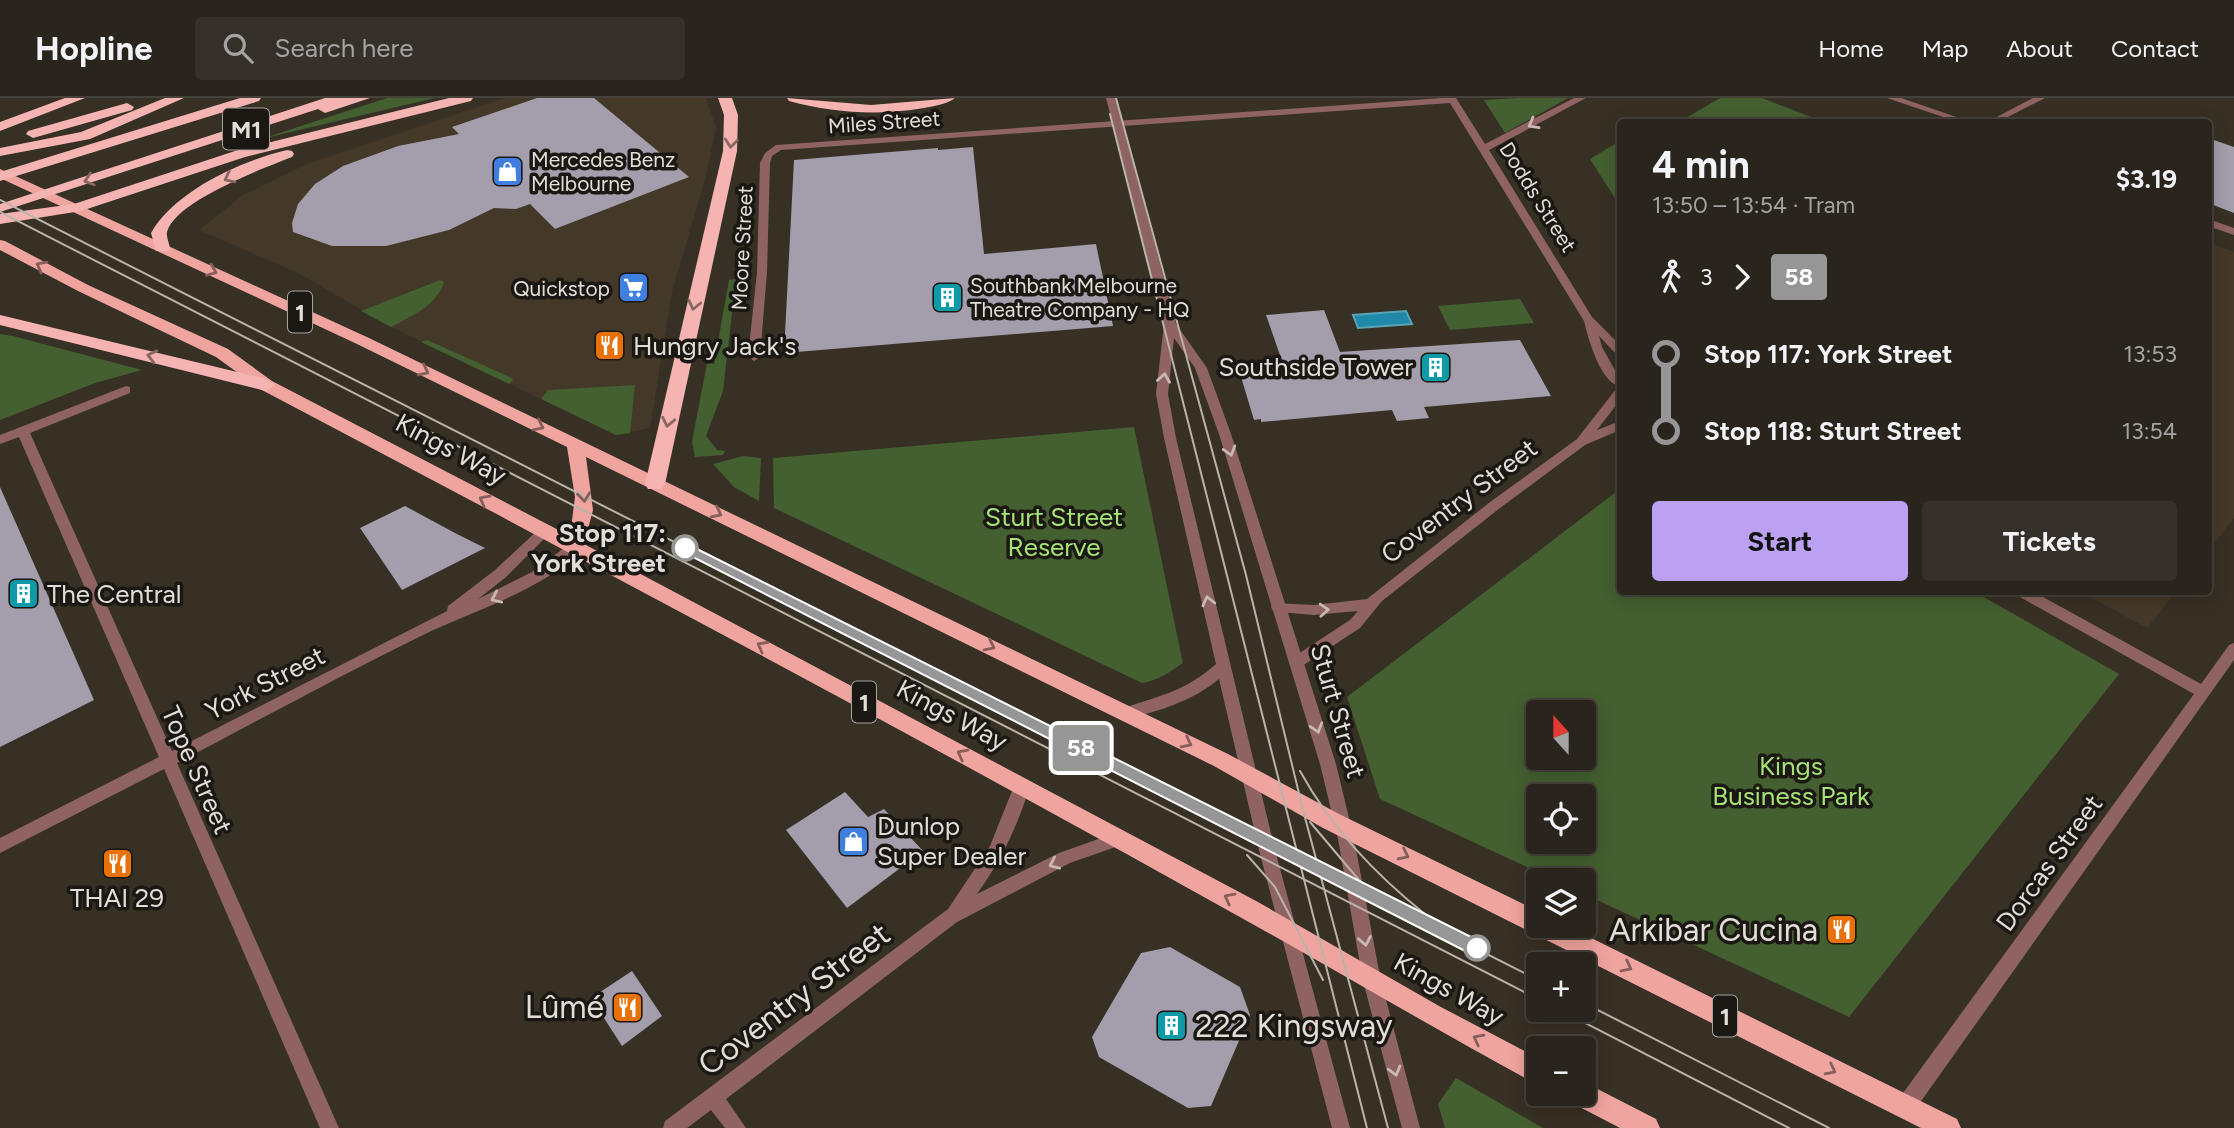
<!DOCTYPE html>
<meta charset="utf-8">
<style>
:root{--surface:#29241c;--page:#353029;--text:#f1f3f6;--muted:#a5a4a3;--line:#45413b;--accent:#bca0f2}
body{margin:0;font-family:Figtree,sans-serif;background:var(--page);color:var(--text);height:100vh;display:flex;flex-direction:column;font-size:26px;white-space:nowrap}
*{box-sizing:border-box;margin:0}
p{font-size:23px;color:var(--muted)}
.icon{flex:none;width:38px;height:38px;fill:none;stroke:currentColor;stroke-width:2;stroke-linecap:round;stroke-linejoin:round}
.map{position:relative;flex:1;overflow:hidden}
.details{position:absolute;left:1617px;top:21px;width:595px;height:476px;display:flex;flex-direction:column;background:var(--surface);border-radius:7px;box-shadow:0 4px 18px #0003,0 0 0 2px var(--line)}
.details>*{flex:none}
.badge{padding:0 14px;border-radius:5px;font-size:24px;line-height:46px}
.needle{width:46px;rotate:339deg}
.controls{position:absolute;left:1526px;top:602px;display:grid;gap:14px}
.controls a{display:grid;place-items:center;width:70px;height:70px;border-radius:7px;background:var(--surface);box-shadow:0 4px 18px #0003,0 0 0 2px var(--line);font-size:35px}
.map>.badge{position:absolute;translate:-50% -50%;box-shadow:0 0 0 4px #fff}
.legs{display:flex;align-items:center;gap:10px;height:77px;padding:0 35px;font-size:23px}
.legs p{margin-inline-start:auto}
.overview{display:flex;align-items:center;justify-content:space-between;height:119px;padding:0 35px}
h1{font-size:38px;font-weight:700;line-height:52px}
.action{display:flex;gap:14px;margin-top:auto;padding:14px 35px}
.action a{flex:1;height:80px;border-radius:7px;background:var(--accent);color:#111;font-size:28px;font-weight:700;line-height:80px;text-align:center}
.action a+a{background:var(--page);color:var(--text)}
ul{padding:0 35px;list-style:none}
li{display:flex;align-items:center;gap:24px;height:77px;font-size:26px}
li i{display:grid;place-items:center;width:10px;height:100%;margin:0 9px;background:currentColor}
li i::after{content:'';width:18px;height:18px;margin:-9px;border:5px solid;border-radius:50%;background:var(--surface)}
li p{margin-inline-start:auto}
li:first-child i{background:linear-gradient(#0000 50%,currentColor 0)}
li:last-child i{background:linear-gradient(currentColor 50%,#0000 0)}
header{display:flex;align-items:center;gap:42px;box-sizing:border-box;height:98px;padding:0 35px;background:var(--surface);border-bottom:2px solid var(--line)}
header strong{font-size:33px}
nav{display:flex;gap:38px;margin-inline-start:auto;font-size:24px}
.search{width:490px;height:63px;background:var(--page);display:flex;align-items:center;gap:18px;box-sizing:border-box;padding:0 24px;border-radius:7px;color:var(--muted);font-size:26px}
.map>svg:first-child{display:block}
.built{fill:#443928}
.green{fill:#445f30;fill-rule:evenodd}
.water{fill:#2088a8;stroke:#5aa2b6;stroke-width:2}
.building{fill:#a39dac}
.lines{fill:none;stroke-linecap:round;stroke-linejoin:round}
.minor{fill:#8f6361;fill-rule:evenodd}
.tertiary{fill:#8f6361;fill-rule:evenodd}
.trunk{fill:#f0a4a0;fill-rule:evenodd}
.motorway{fill:#f5b4b1;fill-rule:evenodd}
.tram{stroke:#b9b3ab;stroke-width:2}
.oneway{stroke:#c9b8b3}
.oneway2{stroke:#886662}
.oneway3{stroke:#865e5a}
.line-1{fill:#969696;stroke:#fff;stroke-width:2}
.stop-1-dot{fill:#fff;stroke:#969696;stroke-width:3.5}
.labels{text-anchor:middle;dominant-baseline:central;stroke-width:7;stroke-linejoin:round;paint-order:stroke}
.far-street-label{font-size:21px;fill:#e2ddd6;stroke:#1b1813}
.far-poi-label{font-size:21px;fill:#e2ddd6;stroke:#1b1813;text-anchor:start}
.shield{fill:#1b1813;stroke:#a6a29c;stroke-width:2}
.shield-label{font-size:24px;font-weight:bold;fill:#e2ddd6}
.poi-label{font-size:26px;fill:#e2ddd6;stroke:#1b1813;text-anchor:start}
.street-label{font-size:26px;fill:#e2ddd6;stroke:#1b1813}
.park-label{font-size:26px;fill:#a4e374;stroke:#1b1813}
.stop-label{font-size:26px;font-weight:bold;fill:#e2ddd6;stroke:#1b1813;text-anchor:end}
.near-poi-label{font-size:32px;fill:#e2ddd6;stroke:#1b1813;text-anchor:end}
.near-street-label{font-size:32px;fill:#e2ddd6;stroke:#1b1813}
</style>
<header>
<strong>Hopline</strong>
<div class="search"><svg class="icon" aria-label="search" viewBox="0 0 24 24"><circle cx="10" cy="10" r="6"/><path d="M15 15l6 6"/></svg>Search here</div>
<nav><a>Home</a><a>Map</a><a>About</a><a>Contact</a></nav>
</header>
<div class="map">
<svg width="2234" height="1030" viewBox="0 0 2234 1030">
<rect width="100%" height="100%" fill="#373025"/>
<path class="built" d="M 505,0 L 706,0 L 716,29 L 706,78 L 672,194 L 650,330 L 616,337 L 391,229 L 300,176 L 199,132 L 243,97 L 307,66 Z
M 2208,144 L 2234,154 L 2234,420 L 2209,452 Z
M 2081,494 L 2176,494 L 2147,530 Z"/>
<path class="green" d="M 387,0 L 435,0 L 261,41 Z
M 1518,0 L 1568,0 L 1505,35 L 1484,2 Z
M 1720,0 L 1762,0 L 1824,24 L 1679,24 Z
M 1620,43 L 1620,108 L 1590,61 Z
M 736,181 L 723,293 L 706,338 L 717,352 L 725,353 L 723,357 L 695,359 L 692,344 L 707,265 L 714,266 L 729,182 Z
M 440,182 L 444,184 C 437,208 411,218 391,229 L 361,213 Z
M 1520,201 L 1534,225 L 1450,232 L 1438,208 Z
M 0,236 L 13,238 L 142,272 L 95,285 L 0,322 Z
M 427,242 L 512,280 L 513,282 L 509,286 L 421,244 Z
M 635,287 L 630,335 L 616,337 L 541,301 L 548,292 Z
M 1134,329 L 1182,561 L 1183,565 C 1168,575 1159,582 1142,585 L 774,410 L 773,360 Z
M 743,358 L 761,360 L 759,403 L 734,389 L 713,366 Z
M 1620,391 L 1620,494 L 1975,494 L 2119,576 L 1849,919 L 1584,796 L 1584,782 L 1555,782 L 1380,701 L 1347,599 ZM 1538,614 L 1584,614 L 1584,660 L 1538,660 ZM 1538,698 L 1584,698 L 1584,744 L 1538,744 Z
M 1456,980 L 1543,1030 L 1445,1030 L 1438,1006 Z"/>
<path class="water" d="M 1406,213 L 1412,226 L 1358,230 L 1353,217 Z"/>
<path class="building" d="M 537,0 L 594,0 L 689,79 L 555,131 L 530,106 L 516,111 L 494,110 L 449,132 L 386,148 L 332,148 L 293,134 L 292,125 L 298,106 L 315,86 L 343,68 L 398,48 L 459,36 L 452,29 Z
M 2208,40 L 2234,49 L 2234,115 L 2208,105 Z
M 973,49 L 984,156 L 1096,146 L 1113,228 L 784,255 L 794,62 L 938,50 L 938,52 Z
M 1324,212 L 1340,254 L 1520,242 L 1551,298 L 1424,309 L 1429,320 L 1397,323 L 1392,312 L 1261,324 L 1261,321 L 1254,322 L 1238,269 L 1282,263 L 1266,217 Z
M 0,389 L 94,602 L 0,649 Z
M 405,408 L 455,435 L 485,450 L 402,492 L 360,430 Z
M 845,694 L 868,719 L 884,711 L 923,753 L 847,810 L 786,732 Z
M 1170,849 L 1240,889 L 1250,917 L 1211,1008 L 1188,1010 L 1099,959 L 1092,939 L 1141,855 Z
M 632,873 L 662,918 L 622,948 L 591,900 Z"/>
<g class="lines">
<path class="minor" d="M 1442,0 L 1456,0 L 1485,46 L 1574,0 L 1586,0 L 1489,52 L 1592,219 L 1620,247 L 1620,256 L 1616,256 L 1599,238 L 1602,249 L 1620,281 L 1620,286 L 1616,287 C 1599,279 1588,240 1584,223 L 1450,5 L 781,52 L 772,58 L 770,65 L 767,174 L 760,259 L 754,263 L 748,259 L 757,174 L 760,65 L 765,55 L 776,47 Z
M 1887,0 L 1901,0 L 1971,24 L 1958,24 Z
M 2033,0 L 2045,0 L 1998,24 L 1987,24 Z
M 2208,121 L 2234,130 L 2234,137 L 2208,128 Z
M 126,288 L 130,289 L 130,295 L 30,335 L 172,653 L 447,513 L 448,508 L 495,472 L 539,431 L 544,429 L 551,434 L 505,480 L 478,501 L 532,474 L 568,447 L 573,445 L 580,450 C 552,490 466,515 423,537 C 340,578 259,622 177,665 L 339,1030 L 320,1030 L 164,671 L 0,755 L 0,740 L 159,659 L 19,339 L 0,346 L 0,337 Z
M 1620,290 L 1620,302 L 1597,332 L 1620,323 L 1620,332 L 1585,347 L 1500,410 L 1382,503 L 1360,530 L 1302,568 L 1292,568 L 1290,564 L 1292,560 L 1350,522 L 1358,513 L 1314,517 L 1278,514 L 1273,513 L 1271,509 L 1273,505 L 1314,507 L 1367,501 L 1490,404 L 1577,341 L 1616,291 Z
M 2016,494 L 2034,494 L 2201,586 L 2229,547 L 2234,545 L 2234,562 L 1912,1016 L 1905,1018 L 1898,1016 L 1896,1009 L 1898,1002 L 2194,596 L 2018,498 Z
M 1022,681 L 1028,683 L 1030,688 C 1018,727 1001,763 977,796 L 1059,755 L 1118,734 L 1124,736 L 1126,741 L 1124,746 L 1070,765 L 957,824 L 726,1001 L 746,1030 L 725,1030 L 711,1012 L 687,1030 L 663,1030 L 665,1023 L 948,811 L 990,748 L 1016,683 Z"/>
<path class="tertiary" d="M 1106,0 L 1116,0 L 1176,226 L 1207,270 L 1231,336 L 1336,666 L 1354,741 L 1381,883 L 1420,1030 L 1402,1030 L 1363,883 L 1338,741 L 1320,666 L 1219,336 L 1195,270 L 1174,240 L 1168,296 L 1176,340 L 1275,752 L 1350,1030 L 1332,1030 L 1259,752 L 1219,581 C 1192,603 1160,613 1126,621 L 1121,619 L 1119,615 L 1121,611 C 1160,597 1183,595 1216,566 L 1164,340 L 1156,296 L 1164,226 Z"/>
<path class="trunk" d="M 0,71 L 369,240 L 1228,656 L 1339,716 L 1538,813 L 1538,828 L 1567,828 L 1957,1021 L 1961,1030 L 1921,1030 L 1323,730 L 1214,668 L 586,359 L 593,412 L 584,446 L 1258,804 L 1439,908 L 1538,960 L 1538,986 L 1529,982 C 1431,929 1336,872 1238,818 C 914,637 588,464 260,291 L 216,259 L 78,193 L 0,152 L 0,142 L 5,143 L 88,187 L 228,251 L 272,283 L 570,438 L 575,399 L 567,349 L 357,246 L 0,80 Z
M 1584,984 L 1656,1021 L 1660,1030 L 1620,1030 L 1572,1005 L 1568,996 L 1584,996 Z"/>
<path class="motorway" d="M 65,0 L 85,0 L 0,33 L 0,24 Z
M 165,0 L 184,0 L 90,41 L 0,58 L 0,50 L 81,34 Z
M 240,0 L 261,0 L 259,3 L 0,83 L 0,74 Z
M 325,0 L 370,0 L 325,15 L 318,11 L 0,114 L 0,106 Z
M 449,0 L 473,0 L 471,3 L 245,59 L 81,113 L 0,126 L 0,116 L 74,106 L 235,53 Z
M 718,0 L 732,0 L 738,17 L 737,53 L 665,386 L 662,391 L 648,391 L 645,386 L 723,53 L 724,17 Z
M 787,0 L 871,7 L 955,0 C 948,6 934,8 924,10 C 878,18 834,15 789,3 Z
M 127,5 L 134,9 L 132,12 L 33,40 L 26,36 L 28,33 Z
M 287,52 L 292,53 L 294,56 L 292,59 C 264,70 175,103 167,134 C 166,138 169,145 170,150 L 168,153 L 156,153 L 151,135 C 175,93 241,63 287,52 Z
M 0,217 L 266,281 L 275,287 L 266,293 L 0,227 Z"/>
<path class="tram" d="M 1116,0 L 1246,477 L 1303,712 L 1388,1030
M 1110,16 L 1367,1030
M 0,102 L 1538,882
M 0,114 L 1538,901
M 1300,673 C 1332,731 1375,776 1426,817
M 1310,724 L 1364,788
M 1247,757 L 1275,789 L 1323,882
M 1584,905 L 1829,1030
M 1560,912 L 1789,1030"/>
</g>
<defs><path id="oneway-chevron" d="M-2-3.5L2.5 0L-2 3.5" fill="none" stroke-width="1.6" stroke-linecap="round" stroke-linejoin="round" transform="scale(1.75)"/></defs>
<g class="oneway">
<use href="#oneway-chevron" transform="translate(1533 26) rotate(151)"/>
<use href="#oneway-chevron" transform="translate(1164 280) rotate(-82)"/>
<use href="#oneway-chevron" transform="translate(1230 353) rotate(73)"/>
<use href="#oneway-chevron" transform="translate(496 500) rotate(156)"/>
<use href="#oneway-chevron" transform="translate(1208 503) rotate(-103)"/>
<use href="#oneway-chevron" transform="translate(1324 512) rotate(-3)"/>
<use href="#oneway-chevron" transform="translate(1317 630) rotate(73)"/>
<use href="#oneway-chevron" transform="translate(1054 766) rotate(155)"/>
<use href="#oneway-chevron" transform="translate(1365 843) rotate(79)"/>
<use href="#oneway-chevron" transform="translate(1395 973) rotate(75)"/>
</g>
<g class="oneway2">
<use href="#oneway-chevron" transform="translate(731 45) rotate(96)"/>
<use href="#oneway-chevron" transform="translate(229 80) rotate(153)"/>
<use href="#oneway-chevron" transform="translate(89 82) rotate(162)"/>
<use href="#oneway-chevron" transform="translate(694 207) rotate(103)"/>
<use href="#oneway-chevron" transform="translate(152 258) rotate(-166)"/>
<use href="#oneway-chevron" transform="translate(668 324) rotate(102)"/>
</g>
<g class="oneway3">
<use href="#oneway-chevron" transform="translate(41 168) rotate(-152)"/>
<use href="#oneway-chevron" transform="translate(212 173) rotate(23)"/>
<use href="#oneway-chevron" transform="translate(424 273) rotate(26)"/>
<use href="#oneway-chevron" transform="translate(539 328) rotate(26)"/>
<use href="#oneway-chevron" transform="translate(584 399) rotate(83)"/>
<use href="#oneway-chevron" transform="translate(484 402) rotate(-152)"/>
<use href="#oneway-chevron" transform="translate(717 415) rotate(26)"/>
<use href="#oneway-chevron" transform="translate(762 548) rotate(-151)"/>
<use href="#oneway-chevron" transform="translate(990 548) rotate(26)"/>
<use href="#oneway-chevron" transform="translate(1187 645) rotate(27)"/>
<use href="#oneway-chevron" transform="translate(962 656) rotate(-152)"/>
<use href="#oneway-chevron" transform="translate(1404 757) rotate(26)"/>
<use href="#oneway-chevron" transform="translate(1229 800) rotate(-152)"/>
<use href="#oneway-chevron" transform="translate(1627 869) rotate(27)"/>
<use href="#oneway-chevron" transform="translate(1478 941) rotate(-152)"/>
<use href="#oneway-chevron" transform="translate(1831 972) rotate(27)"/>
</g>
<path class="line-1" d="M 685,445 L 1483,845 L 1485,850 L 1483,856 L 1477,858 L 1471,856 L 681,453 L 681,447 Z"/>
<defs>
<symbol id="shop-square" viewBox="-11 -11 22 22"><rect x="-9" y="-9" width="18" height="18" rx="4" fill="#3f7fe0" stroke="#1b1813"/><path d="M-5-2.5h2.3a2.7 3.5 0 0 1 5.4 0H5L5.5 6h-11ZM-1.5-2.5h3a1.5 2.3 0 0 0-3 0Z" fill="#fff"/></symbol>
<symbol id="supermarket-square" viewBox="-11 -11 22 22"><rect x="-9" y="-9" width="18" height="18" rx="4" fill="#3f7fe0" stroke="#1b1813"/><path d="M-6-5.5h2.5l.6 2H6L4.5 2H-2.5L-4.4-4H-6ZM-1.5 3.2a1.3 1.3 0 1 0 .1 0ZM3 3.2a1.3 1.3 0 1 0 .1 0Z" fill="#fff"/></symbol>
<symbol id="building-square" viewBox="-11 -11 22 22"><rect x="-9" y="-9" width="18" height="18" rx="4" fill="#0f9aa8" stroke="#1b1813"/><path d="M-4-6H4V6H1V3H-1V6H-4ZM-2.5-4.3h1.7v1.8h-1.7ZM.8-4.3h1.7v1.8H.8ZM-2.5-1h1.7V.8h-1.7ZM.8-1h1.7V.8H.8Z" fill="#fff"/></symbol>
<symbol id="restaurant-square" viewBox="-11 -11 22 22"><rect x="-9" y="-9" width="18" height="18" rx="4" fill="#e8710a" stroke="#1b1813"/><path d="M-5-6h1v4h1v-4h1v4h1v-4h1v5L-1.5 .5V6h-2V.5L-5-1ZM5-6V6H3V1.5H1.5Q1.5-4 5-6Z" fill="#fff"/></symbol>
</defs>
<g fill-rule="evenodd">
<use href="#shop-square" x="490" y="56" width="35" height="35"/>
<use href="#supermarket-square" x="616" y="172" width="35" height="35"/>
<use href="#building-square" x="930" y="182" width="35" height="35"/>
<use href="#restaurant-square" x="592" y="230" width="35" height="35"/>
<use href="#building-square" x="1418" y="252" width="35" height="35"/>
<use href="#building-square" x="6" y="478" width="35" height="35"/>
<use href="#shop-square" x="836" y="726" width="35" height="35"/>
<use href="#restaurant-square" x="100" y="748" width="35" height="35"/>
<use href="#restaurant-square" x="1824" y="814" width="35" height="35"/>
<use href="#restaurant-square" x="610" y="892" width="35" height="35"/>
<use href="#building-square" x="1154" y="910" width="35" height="35"/>
</g>
<g class="stop-1-dot">
<circle cx="685" cy="450" r="12"/>
<circle cx="1477" cy="850" r="12"/>
</g>
<g class="labels">
<g class="far-street-label">
<text transform="translate(884 24) rotate(-4)">Miles Street</text>
<text transform="translate(1538 99) rotate(58)">Dodds Street</text>
<text transform="translate(742 150) rotate(-87)">Moore Street</text>
</g>
<g class="far-poi-label">
<text x="531" y="61">Mercedes Benz<tspan x="531" dy="24">Melbourne</tspan></text>
<text x="970" y="187">Southbank Melbourne<tspan x="970" dy="24">Theatre Company - HQ</tspan></text>
<text x="610" y="190" text-anchor="end">Quickstop</text>
</g>
<g class="shield">
<rect x="223" y="10.5" width="46" height="41" rx="5"/>
<rect x="288" y="193.5" width="24" height="41" rx="5"/>
<rect x="852" y="583.5" width="24" height="41" rx="5"/>
<rect x="1713" y="897.5" width="24" height="41" rx="5"/>
</g>
<g class="shield-label">
<text x="246" y="31">M1</text>
<text x="300" y="214">1</text>
<text x="864" y="604">1</text>
<text x="1725" y="918">1</text>
</g>
<g class="poi-label">
<text x="633" y="248">Hungry Jack's</text>
<text x="1413" y="269" text-anchor="end">Southside Tower</text>
<text x="47" y="496">The Central</text>
<text x="877" y="728">Dunlop<tspan x="877" dy="30">Super Dealer</tspan></text>
<text x="117" y="800" text-anchor="middle">THAI 29</text>
</g>
<g class="street-label">
<text transform="translate(451 351) rotate(28)">Kings Way</text>
<text transform="translate(1459 403) rotate(-37)">Coventry Street</text>
<text transform="translate(265 585) rotate(-27)">York Street</text>
<text transform="translate(1338 613) rotate(74)">Sturt Street</text>
<text transform="translate(952 617) rotate(28)">Kings Way</text>
<text transform="translate(197 672) rotate(66)">Tope Street</text>
<text transform="translate(2049 765) rotate(-54)">Dorcas Street</text>
<text transform="translate(1449 891) rotate(29)">Kings Way</text>
</g>
<g class="park-label">
<text x="1054" y="419">Sturt Street<tspan x="1054" dy="30">Reserve</tspan></text>
<text x="1791" y="668">Kings<tspan x="1791" dy="30">Business Park</tspan></text>
</g>
<g class="stop-label">
<text x="666" y="435">Stop 117:<tspan x="666" dy="30">York Street</tspan></text>
</g>
<g class="near-poi-label">
<text x="1818" y="832">Arkibar Cucina</text>
<text x="604" y="909">Lûmé</text>
<text x="1195" y="928" text-anchor="start">222 Kingsway</text>
</g>
<g class="near-street-label">
<text transform="translate(794 901) rotate(-37)">Coventry Street</text>
</g>
</g>
</svg>
<div class="controls">
<a><svg class="needle" viewBox="-14 -14 28 28"><path d="M0-13l5 13h-10z" fill="#e53935"/><path d="M0 13l5-13h-10z" fill="#a5a4a3"/></svg></a>
<a><svg class="icon" aria-label="locate" viewBox="0 0 24 24"><circle cx="12" cy="12" r="6"/><path d="M12 2v4M12 18v4M2 12h4M18 12h4"/></svg></a>
<a><svg class="icon" aria-label="layers" viewBox="0 0 24 24"><path d="M12 4l9 5-9 5-9-5zM3 14l9 5 9-5"/></svg></a>
<a>+</a>
<a>−</a>
</div>
<b class="badge" style="left:1081px;top:650px;background:#969696;color:#fff">58</b>
<section class="details">
<div class="overview"><div><h1>4 min</h1><p>13:50 – 13:54 · Tram</p></div><b>$3.19</b></div>
<div class="legs"><svg class="icon" aria-label="walk" viewBox="0 0 24 24"><circle cx="13" cy="4" r="2"/><path d="M13 8l-2 6 4 7M11 14l-3 7M7 12l3-4h3l4 4"/></svg>3<svg class="icon" aria-label="forward" viewBox="0 0 24 24"><path d="M9 5l7 7-7 7"/></svg><b class="badge" style="background:#969696;color:#fff">58</b></div>
<ul>
<li><i style="color:#969696"></i><b>Stop 117: York Street</b><p>13:53</p></li>
<li><i style="color:#969696"></i><b>Stop 118: Sturt Street</b><p>13:54</p></li>
</ul>
<div class="action"><a>Start</a><a>Tickets</a></div>
</section>
</div>
